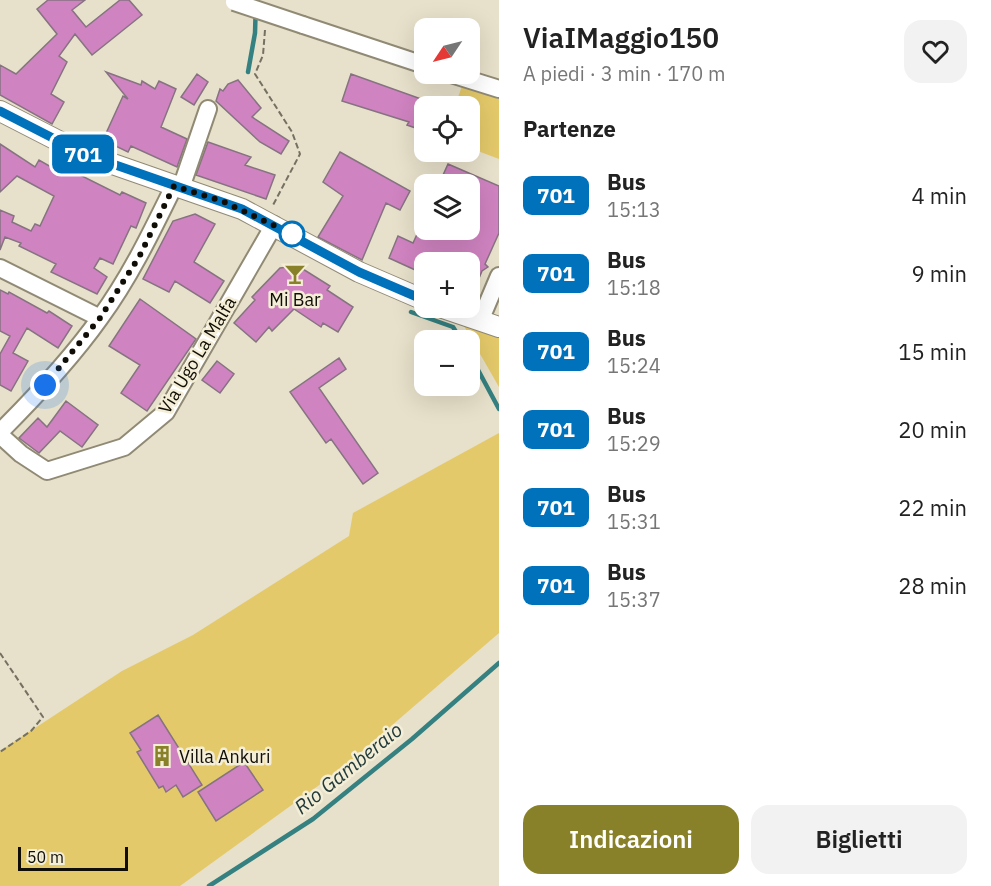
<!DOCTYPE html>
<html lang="it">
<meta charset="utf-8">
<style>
:root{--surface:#fff;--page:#f2f2f2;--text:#222;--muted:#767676;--accent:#888129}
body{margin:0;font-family:"IBM Plex Sans",sans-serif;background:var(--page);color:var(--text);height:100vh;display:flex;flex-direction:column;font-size:22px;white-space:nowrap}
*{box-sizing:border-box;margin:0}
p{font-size:20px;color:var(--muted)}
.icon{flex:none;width:33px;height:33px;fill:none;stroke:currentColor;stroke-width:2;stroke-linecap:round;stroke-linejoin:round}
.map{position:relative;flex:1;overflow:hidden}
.panel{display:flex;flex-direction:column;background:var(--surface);width:492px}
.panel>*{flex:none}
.badge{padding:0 12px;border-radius:9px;font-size:21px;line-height:39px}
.needle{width:39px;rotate:235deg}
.fabs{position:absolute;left:414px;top:18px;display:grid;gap:12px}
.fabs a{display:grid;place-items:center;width:66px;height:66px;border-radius:12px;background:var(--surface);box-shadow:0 6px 24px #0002;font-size:30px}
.scale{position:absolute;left:18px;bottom:15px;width:110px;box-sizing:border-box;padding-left:6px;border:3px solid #0f0d06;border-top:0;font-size:16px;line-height:21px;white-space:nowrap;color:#0f0d06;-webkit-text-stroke:4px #f4eed7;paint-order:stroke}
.you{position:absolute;width:30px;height:30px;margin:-15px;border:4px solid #fff;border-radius:50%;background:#1a73e8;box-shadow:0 0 0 9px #1a73e833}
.map>.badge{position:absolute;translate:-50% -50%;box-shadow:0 0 0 3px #fff}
h2{padding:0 24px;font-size:22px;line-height:54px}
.round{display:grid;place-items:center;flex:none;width:63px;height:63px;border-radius:18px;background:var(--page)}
.head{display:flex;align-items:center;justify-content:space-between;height:102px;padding:0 24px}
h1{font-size:28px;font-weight:600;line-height:45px}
.action{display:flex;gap:12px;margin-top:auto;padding:12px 24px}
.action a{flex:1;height:69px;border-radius:18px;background:var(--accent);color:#fff;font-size:24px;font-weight:600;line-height:69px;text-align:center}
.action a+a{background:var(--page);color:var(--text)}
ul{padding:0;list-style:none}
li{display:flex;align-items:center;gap:18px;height:78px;padding:0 24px}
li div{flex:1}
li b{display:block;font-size:22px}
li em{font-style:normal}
li .badge{min-width:66px;font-weight:700;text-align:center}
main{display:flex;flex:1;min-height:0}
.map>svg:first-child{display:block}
.green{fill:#e4c96a}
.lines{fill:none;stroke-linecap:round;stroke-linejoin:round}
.stream{stroke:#358080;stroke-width:4.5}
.building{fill:#cf83c0;stroke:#867381;stroke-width:1.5}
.minor-casing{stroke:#908a75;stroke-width:20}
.major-casing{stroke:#908a75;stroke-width:22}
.path{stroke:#757162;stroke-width:2;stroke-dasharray:6 3;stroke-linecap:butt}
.minor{stroke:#fff;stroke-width:16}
.major{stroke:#fff;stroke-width:20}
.minor-bridge-casing{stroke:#908a75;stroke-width:20;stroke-linecap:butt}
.minor-bridge{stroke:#fff;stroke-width:16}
.line-casing{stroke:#fff;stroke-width:14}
.line{stroke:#0072bc;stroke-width:9}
.walk{stroke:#0f0d06;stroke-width:6;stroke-dasharray:0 10.8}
.stop-dot{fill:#fff;stroke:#0072bc;stroke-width:3}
.labels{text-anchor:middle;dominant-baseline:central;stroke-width:5;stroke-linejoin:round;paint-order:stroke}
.poi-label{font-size:18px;fill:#0f0d06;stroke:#f4eed7}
.street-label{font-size:18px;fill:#0f0d06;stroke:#f4eed7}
.water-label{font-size:20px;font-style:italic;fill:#223a3a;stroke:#f4eed7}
</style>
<main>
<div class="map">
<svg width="499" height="886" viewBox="0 0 499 886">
<rect width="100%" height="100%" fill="#e7e0ca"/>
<path class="green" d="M 462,86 L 499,99 L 499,159 L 470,148 L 470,106 L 455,106 Z
M 464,326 L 499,338 L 499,387 Z
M 499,433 L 499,633 L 340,770 L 180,886 L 0,886 L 0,751 L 122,671 L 193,635 L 349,536 L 353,513 Z"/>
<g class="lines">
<path class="stream" d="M 248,72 L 255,33 L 256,0
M 411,312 L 453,327 L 461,340
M 470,355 L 499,409
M 209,886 L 313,819 L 412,739 L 499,663"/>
</g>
<path class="building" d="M 48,0 L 85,0 L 72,10 L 86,27 L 120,0 L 129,0 L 142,15 L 92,55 L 75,34 L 59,56 L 67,62 L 51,94 L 64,102 L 52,124 L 0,95 L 0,65 L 16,74 L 57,34 L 37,9 Z
M 106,72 L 141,85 L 142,81 L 155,89 L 159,81 L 176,89 L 161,127 L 187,139 L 177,167 L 131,146 L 128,152 L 103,140 L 123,96 L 128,99 Z
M 197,74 L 208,82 L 194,105 L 181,97 Z
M 351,74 L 424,100 L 424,131 L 407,125 L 409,122 L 342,101 Z
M 238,80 L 261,108 L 252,117 L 289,141 L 281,154 L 260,142 L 216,101 L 220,89 L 223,91 L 228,84 Z
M 208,142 L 251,157 L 245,165 L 275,175 L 266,199 L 196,175 Z
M 0,144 L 35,167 L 39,160 L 51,167 L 54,162 L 120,195 L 122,192 L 146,203 L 136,228 L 131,226 L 113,264 L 100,258 L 94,268 L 107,277 L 97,294 L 51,272 L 56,264 L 19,246 L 21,243 L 5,237 L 0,250 L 0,210 L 14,216 L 12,222 L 31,231 L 35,224 L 40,226 L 54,196 L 17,176 L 0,192 Z
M 340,152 L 410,191 L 400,210 L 386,203 L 362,260 L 318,237 L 343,196 L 323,182 Z
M 448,164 L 499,186 L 499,233 L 485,264 L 488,267 L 482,271 L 470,300 L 470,262 L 424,262 L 424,274 L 389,258 L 398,236 L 413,243 L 419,230 L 470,230 L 470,184 L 439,184 Z
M 195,214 L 215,224 L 194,262 L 224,281 L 210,303 L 175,281 L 169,292 L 143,279 L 173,221 Z
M 298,266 L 330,286 L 327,290 L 353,307 L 338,332 L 323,323 L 321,327 L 294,309 L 272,331 L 269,327 L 256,342 L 234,323 L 255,300 L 252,297 L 280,268 Z
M 0,290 L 8,294 L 9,292 L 47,313 L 49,311 L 72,326 L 58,348 L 27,328 L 13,353 L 28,361 L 11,391 L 0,385 L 0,354 L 10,336 L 0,331 Z
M 140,299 L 196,339 L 147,411 L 121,393 L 140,365 L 109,346 Z
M 339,358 L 346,369 L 319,388 L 378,473 L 363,484 L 331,439 L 326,443 L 290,392 Z
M 217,361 L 234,374 L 220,393 L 202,380 Z
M 66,401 L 98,425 L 82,447 L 60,431 L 39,453 L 19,438 L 38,418 L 47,427 Z
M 158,715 L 202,785 L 183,797 L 176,785 L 166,792 L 163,786 L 159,788 L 137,752 L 141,750 L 130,733 Z
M 244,762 L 263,790 L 216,821 L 198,792 Z"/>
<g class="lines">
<defs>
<path id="minor" d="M 303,25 L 424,65
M 451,74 L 499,89
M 181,188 L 208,109
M 0,268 L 100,318
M 480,321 L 499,276
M 0,432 C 35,397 71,359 100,318 C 130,277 152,231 174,186
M 0,435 L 21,454 L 47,471 L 124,447 L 166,412 L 274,225"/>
<path id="major" d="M 0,111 L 84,154 L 242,209 L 359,272 L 424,300
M 443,308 L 499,327"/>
</defs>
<use href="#minor" class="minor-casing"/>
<use href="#major" class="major-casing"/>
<path class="path" d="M 265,30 L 263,55 L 255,74 L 292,132 L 300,154 L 272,207
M 0,653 L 43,717 L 31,731 L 0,752"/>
<use href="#minor" class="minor"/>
<use href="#major" class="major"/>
<defs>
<path id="minor-bridge" d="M 234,2 L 303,25"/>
</defs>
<use href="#minor-bridge" class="minor-bridge-casing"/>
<use href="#minor-bridge" class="minor-bridge"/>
</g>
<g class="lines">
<defs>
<path id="line" d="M 0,111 L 84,154 L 242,209 L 359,272 L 424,300"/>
</defs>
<use href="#line" class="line-casing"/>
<use href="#line" class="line"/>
<path class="walk" d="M 45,385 L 100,318 L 139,257 L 174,186 L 222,201 L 292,234"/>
</g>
<defs>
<symbol id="bar-bare" viewBox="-9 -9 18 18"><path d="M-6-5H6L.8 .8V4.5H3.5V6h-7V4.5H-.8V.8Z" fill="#888129" stroke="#f4eed7" stroke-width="2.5" paint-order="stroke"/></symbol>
<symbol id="building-bare" viewBox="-9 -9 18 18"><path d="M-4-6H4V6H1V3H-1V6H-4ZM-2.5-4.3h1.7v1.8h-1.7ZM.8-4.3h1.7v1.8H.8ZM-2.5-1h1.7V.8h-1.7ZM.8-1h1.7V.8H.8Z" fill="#888129" stroke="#f4eed7" stroke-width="2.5" paint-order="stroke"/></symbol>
</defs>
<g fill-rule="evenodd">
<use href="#bar-bare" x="280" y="259" width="30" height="30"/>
<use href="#building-bare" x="147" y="741" width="30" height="30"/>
</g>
<circle class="stop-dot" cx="292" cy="234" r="12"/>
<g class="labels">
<g class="poi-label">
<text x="295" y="299">Mi Bar</text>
<text x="179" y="756" text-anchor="start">Villa Ankuri</text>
</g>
<g class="street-label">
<text transform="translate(197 355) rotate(-59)">Via Ugo La Malfa</text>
</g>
<g class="water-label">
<text transform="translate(348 768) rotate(-39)">Rio Gamberaio</text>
</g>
</g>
</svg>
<div class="fabs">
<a><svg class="needle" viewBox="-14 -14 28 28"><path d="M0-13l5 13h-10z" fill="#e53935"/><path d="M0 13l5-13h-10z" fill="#767676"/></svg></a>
<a><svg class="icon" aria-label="locate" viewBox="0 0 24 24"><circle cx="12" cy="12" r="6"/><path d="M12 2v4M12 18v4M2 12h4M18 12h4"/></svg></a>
<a><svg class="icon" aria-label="layers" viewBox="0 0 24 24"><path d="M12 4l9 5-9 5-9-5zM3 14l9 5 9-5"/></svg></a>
<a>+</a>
<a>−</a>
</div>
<div class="scale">50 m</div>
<div class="you" style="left:45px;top:385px"></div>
<b class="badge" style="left:83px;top:154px;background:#0072bc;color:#fff">701</b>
</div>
<section class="panel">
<div class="head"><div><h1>ViaIMaggio150</h1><p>A piedi · 3 min · 170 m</p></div><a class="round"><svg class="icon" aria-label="heart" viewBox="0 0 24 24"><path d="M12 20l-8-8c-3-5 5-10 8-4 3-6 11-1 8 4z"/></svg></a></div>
<h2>Partenze</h2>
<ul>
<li><span class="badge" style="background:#0072bc;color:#fff">701</span><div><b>Bus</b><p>15:13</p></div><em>4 min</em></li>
<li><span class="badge" style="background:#0072bc;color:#fff">701</span><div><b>Bus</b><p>15:18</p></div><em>9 min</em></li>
<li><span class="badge" style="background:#0072bc;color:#fff">701</span><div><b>Bus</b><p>15:24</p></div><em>15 min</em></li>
<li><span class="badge" style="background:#0072bc;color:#fff">701</span><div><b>Bus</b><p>15:29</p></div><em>20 min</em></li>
<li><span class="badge" style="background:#0072bc;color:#fff">701</span><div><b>Bus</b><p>15:31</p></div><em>22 min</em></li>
<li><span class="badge" style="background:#0072bc;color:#fff">701</span><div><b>Bus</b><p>15:37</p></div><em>28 min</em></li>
</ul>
<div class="action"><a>Indicazioni</a><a>Biglietti</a></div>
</section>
</main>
